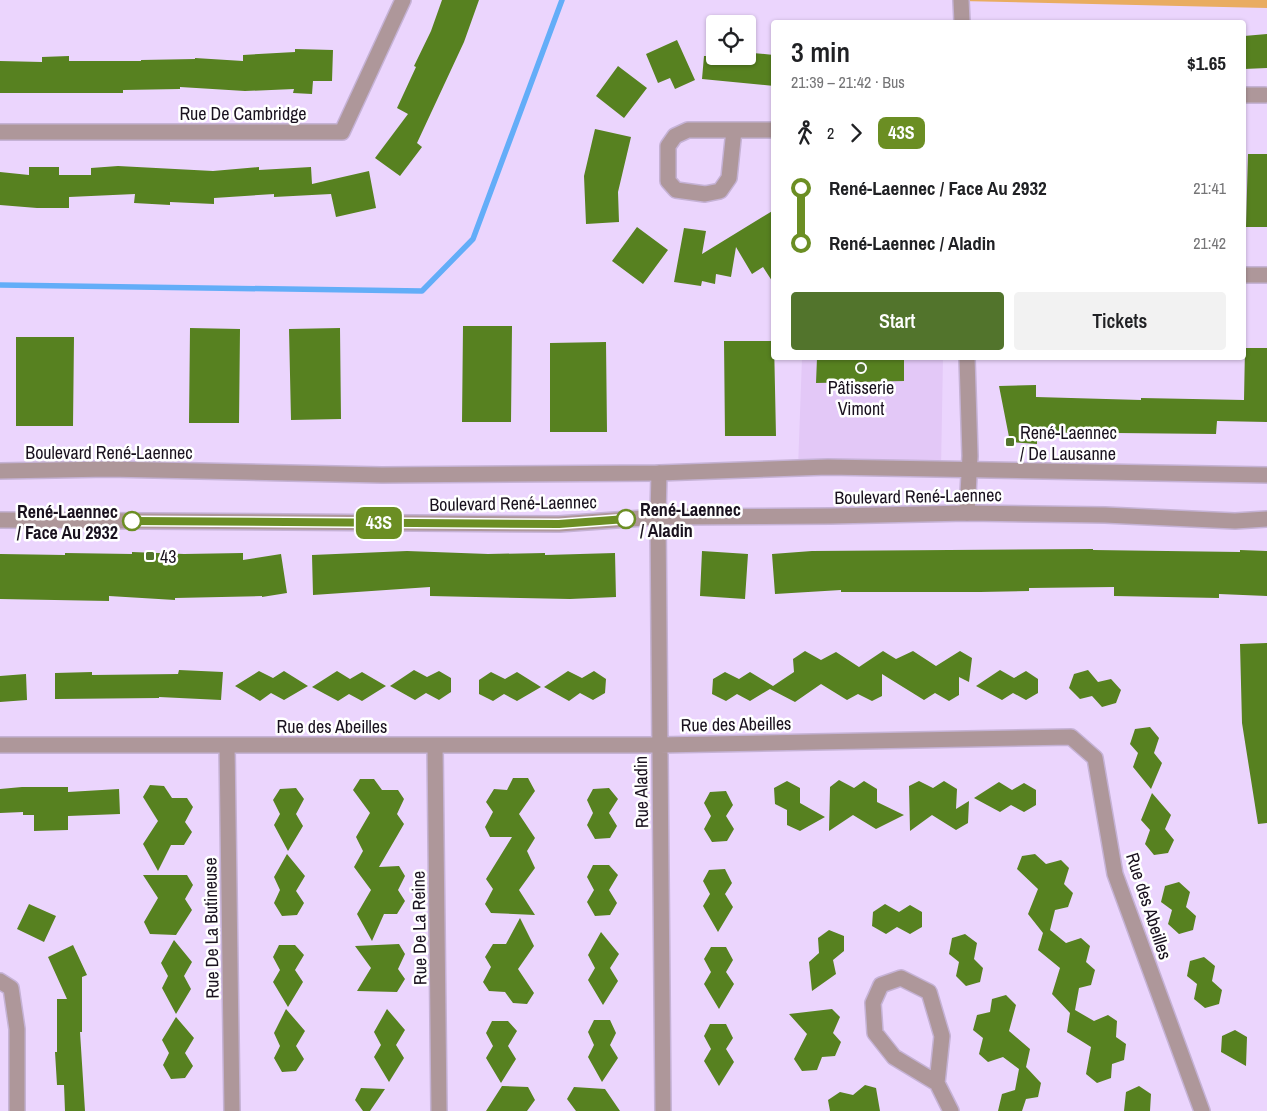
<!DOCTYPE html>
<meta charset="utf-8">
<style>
:root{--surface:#fff;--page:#f2f2f2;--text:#202124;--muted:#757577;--accent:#52742c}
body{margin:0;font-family:"Archivo Narrow",sans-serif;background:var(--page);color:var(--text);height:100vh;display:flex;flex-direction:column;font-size:19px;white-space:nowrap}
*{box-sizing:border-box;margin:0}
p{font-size:16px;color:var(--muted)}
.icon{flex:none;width:28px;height:28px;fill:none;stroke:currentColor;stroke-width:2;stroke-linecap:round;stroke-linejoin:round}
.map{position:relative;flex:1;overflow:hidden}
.drawer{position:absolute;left:771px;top:20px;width:475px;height:340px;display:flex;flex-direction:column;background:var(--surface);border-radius:5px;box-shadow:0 1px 4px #0004}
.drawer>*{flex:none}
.badge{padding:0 10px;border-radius:8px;font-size:18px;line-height:32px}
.controls{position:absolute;left:706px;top:15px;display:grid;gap:10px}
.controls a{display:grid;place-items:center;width:50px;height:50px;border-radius:5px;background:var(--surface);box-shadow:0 1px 4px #0004;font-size:25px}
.map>.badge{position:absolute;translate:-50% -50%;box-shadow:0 0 0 2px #fff}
.legs{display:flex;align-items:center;gap:8px;height:55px;padding:0 20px;font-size:16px}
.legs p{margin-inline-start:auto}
.headline{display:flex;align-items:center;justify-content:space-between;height:85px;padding:0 20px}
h1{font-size:28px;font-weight:600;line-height:38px}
.action{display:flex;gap:10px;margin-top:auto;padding:10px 20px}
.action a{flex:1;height:58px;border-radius:5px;background:var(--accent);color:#fff;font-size:20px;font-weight:600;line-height:58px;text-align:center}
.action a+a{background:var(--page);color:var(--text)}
ul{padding:0 20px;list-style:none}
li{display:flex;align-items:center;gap:18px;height:55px;font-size:19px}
li i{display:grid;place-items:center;width:8px;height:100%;margin:0 6px;background:currentColor}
li i::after{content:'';width:12px;height:12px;margin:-6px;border:4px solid;border-radius:50%;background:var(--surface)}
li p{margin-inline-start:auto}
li:first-child i{background:linear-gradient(#0000 50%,currentColor 0)}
li:last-child i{background:linear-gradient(currentColor 50%,#0000 0)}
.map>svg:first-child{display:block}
.built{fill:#e3c8f7}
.green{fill:#e9ac61}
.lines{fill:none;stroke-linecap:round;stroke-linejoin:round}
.stream{stroke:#63adf8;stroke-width:5.5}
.building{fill:#578120}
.minor-casing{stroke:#c5b2d5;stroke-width:18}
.tertiary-casing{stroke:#c5b2d5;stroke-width:18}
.minor{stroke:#ae979a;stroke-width:15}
.tertiary{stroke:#ae979a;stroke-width:15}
.line-1-casing{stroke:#fff;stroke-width:11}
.line-1{stroke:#6b8e23;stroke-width:8}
.poi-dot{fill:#52742c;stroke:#fff;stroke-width:2}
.stop-1-dot{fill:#fff;stroke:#6b8e23;stroke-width:2.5}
.labels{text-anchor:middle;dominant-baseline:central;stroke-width:5;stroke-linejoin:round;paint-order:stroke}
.street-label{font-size:18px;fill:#19111e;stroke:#fff}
.poi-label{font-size:18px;fill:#19111e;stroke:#fff;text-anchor:start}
.stop-label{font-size:18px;font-weight:bold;fill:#19111e;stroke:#fff;text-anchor:start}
</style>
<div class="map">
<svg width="1267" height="1111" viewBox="0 0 1267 1111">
<rect width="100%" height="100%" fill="#ebd5fd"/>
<path class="built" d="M 802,358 L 943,358 L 941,468 L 798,468 Z"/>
<path class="green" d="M 961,0 L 1267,0 L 1267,8 L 961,1 Z"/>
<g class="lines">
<path class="stream" d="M 0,285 L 422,291 L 473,239 L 562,0"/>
</g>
<path class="building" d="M 442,0 L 479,0 L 464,42 L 417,143 L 422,147 L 400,176 L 375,158 L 408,114 L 397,108 L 416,67 L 414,66 L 431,31 Z
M 1267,34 L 1267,68 L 1244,69 L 1244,36 Z
M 677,40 L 695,80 L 675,89 L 670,78 L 658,83 L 646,54 Z
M 295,49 L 333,50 L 332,81 L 313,81 L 312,94 L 293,93 L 294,89 L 245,91 L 180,87 L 180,89 L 123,90 L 123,93 L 0,93 L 0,61 L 42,62 L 42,57 L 69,56 L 69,61 L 141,61 L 141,60 L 195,59 L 195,58 L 243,61 L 243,55 L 295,52 Z
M 753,53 L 774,55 L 774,86 L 702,79 L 704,56 L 753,56 Z
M 618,66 L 647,88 L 624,118 L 596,96 Z
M 595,129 L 631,137 L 618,192 L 619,222 L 586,224 L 584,176 Z
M 1248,154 L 1267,154 L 1267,227 L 1246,227 Z
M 118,166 L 213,171 L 259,167 L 259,170 L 311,167 L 312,184 L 369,171 L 376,208 L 336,217 L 331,194 L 274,197 L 274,194 L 214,198 L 214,204 L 170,202 L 170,205 L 134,203 L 135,194 L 69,197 L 69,208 L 37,208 L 0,205 L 0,172 L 29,175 L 29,167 L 59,167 L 59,175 L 91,175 L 91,168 Z
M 774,210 L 774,284 L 763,267 L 752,274 L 736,247 L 731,277 L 716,274 L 715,284 L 702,281 L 701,286 L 674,282 L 684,228 L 706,231 L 702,254 Z
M 637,227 L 668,250 L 643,284 L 612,261 Z
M 463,326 L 512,326 L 511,422 L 462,422 Z
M 190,328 L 240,329 L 239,423 L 189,423 Z
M 340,328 L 341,419 L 291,420 L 289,329 Z
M 16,337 L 74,337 L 73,426 L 16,426 Z
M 724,341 L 774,341 L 776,436 L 725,436 Z
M 606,342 L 607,432 L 550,432 L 550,343 Z
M 1245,348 L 1267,348 L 1267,422 L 1217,421 L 1216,434 L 1117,433 L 1117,434 L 1037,432 L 1037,444 L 1010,442 L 999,386 L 1036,385 L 1036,397 L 1141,400 L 1141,398 L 1244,400 Z
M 817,358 L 904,358 L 904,381 L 816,383 Z
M 1093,549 L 1093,550 L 1240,552 L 1240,550 L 1267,551 L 1267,596 L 1219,594 L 1219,598 L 1114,596 L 1114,587 L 1029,588 L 1029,591 L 980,592 L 841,592 L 841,590 L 775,594 L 772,554 L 812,551 Z
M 407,551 L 488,554 L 545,553 L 545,555 L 615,553 L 616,597 L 570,599 L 430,596 L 430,587 L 313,595 L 312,555 Z
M 702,551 L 748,554 L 745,599 L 700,596 Z
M 132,552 L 184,554 L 243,553 L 243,560 L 281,554 L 287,593 L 262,597 L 262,596 L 175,598 L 175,600 L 109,596 L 109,601 L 0,599 L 0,554 L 65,555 L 65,553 L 132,554 Z
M 1267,643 L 1267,823 L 1258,824 L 1242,723 L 1240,644 Z
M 805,651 L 821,660 L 836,652 L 859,667 L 883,651 L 896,659 L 913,651 L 936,666 L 960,651 L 972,658 L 969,682 L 959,677 L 959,695 L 949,701 L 935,693 L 924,700 L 882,674 L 882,696 L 872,701 L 858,694 L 847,700 L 821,684 L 795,702 L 770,689 L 750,701 L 737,694 L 726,701 L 712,694 L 713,679 L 725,672 L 739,679 L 750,672 L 773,686 L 794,672 L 793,659 Z
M 179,670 L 223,672 L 221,700 L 159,697 L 159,698 L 55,699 L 55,673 L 92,672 L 92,675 L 178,674 Z
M 414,670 L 427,677 L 439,671 L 451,678 L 451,692 L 439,700 L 426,693 L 415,700 L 390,686 Z
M 1000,670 L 1014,678 L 1026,671 L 1038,679 L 1038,693 L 1026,700 L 1013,693 L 1002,700 L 976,686 Z
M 1088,670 L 1098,682 L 1111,679 L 1121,690 L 1116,703 L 1102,707 L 1092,696 L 1080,699 L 1069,688 L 1074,674 Z
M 259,671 L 273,678 L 284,671 L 308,686 L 284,700 L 271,693 L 260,701 L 235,686 Z
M 337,671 L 350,679 L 362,672 L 386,686 L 362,701 L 349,694 L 338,701 L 312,687 Z
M 568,671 L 582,678 L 594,671 L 606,679 L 605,693 L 593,700 L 580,693 L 569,701 L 544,687 Z
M 491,672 L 505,679 L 517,672 L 541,687 L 517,701 L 504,694 L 493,701 L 479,694 L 479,680 Z
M 26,674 L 27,700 L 0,702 L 0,676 Z
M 1150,727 L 1159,738 L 1154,753 L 1162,763 L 1151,789 L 1133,767 L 1138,753 L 1130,744 L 1135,729 Z
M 513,778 L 528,778 L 535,791 L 519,814 L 535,838 L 527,851 L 535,868 L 519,890 L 535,915 L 491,913 L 485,904 L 493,889 L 486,879 L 512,837 L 490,837 L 485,827 L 493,812 L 486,802 L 494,789 L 507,790 Z
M 360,779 L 374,779 L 382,790 L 398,790 L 404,799 L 397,814 L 404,824 L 379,867 L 399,866 L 405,876 L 398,890 L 405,901 L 397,914 L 384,914 L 372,941 L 357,914 L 371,890 L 354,867 L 363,851 L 356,837 L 370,813 L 353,790 Z
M 839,780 L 854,788 L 864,781 L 877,789 L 877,802 L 904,815 L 876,829 L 853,815 L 829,831 L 830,787 Z
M 787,781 L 800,788 L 800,803 L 825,817 L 800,831 L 787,825 L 787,810 L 775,804 L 774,788 Z
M 919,781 L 933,788 L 944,781 L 957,789 L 956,809 L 969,801 L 968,823 L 956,830 L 932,815 L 910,831 L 909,786 Z
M 999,782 L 1012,790 L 1024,783 L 1036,790 L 1036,805 L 1024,812 L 1011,805 L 1000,812 L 974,798 Z
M 150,785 L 164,786 L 172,798 L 187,798 L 193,807 L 185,822 L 192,832 L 184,845 L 171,845 L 158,871 L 143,844 L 158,821 L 143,797 Z
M 22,787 L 68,787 L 68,792 L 119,789 L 120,814 L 68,816 L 68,830 L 34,831 L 34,815 L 23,815 L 23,812 L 0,813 L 0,789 Z
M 296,788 L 304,799 L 296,814 L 303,826 L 288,851 L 274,825 L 280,814 L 273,800 L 280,789 Z
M 609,788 L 618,799 L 609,813 L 617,826 L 610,838 L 595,839 L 587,825 L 593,813 L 587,800 L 593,789 Z
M 726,791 L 733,805 L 726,816 L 734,829 L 727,841 L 712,842 L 704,829 L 711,816 L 704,803 L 710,792 Z
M 1152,793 L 1171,815 L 1165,829 L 1174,840 L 1168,853 L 1154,855 L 1145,844 L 1150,830 L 1141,820 Z
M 287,854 L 305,876 L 296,891 L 304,903 L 297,915 L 282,916 L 274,903 L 280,890 L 274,877 Z
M 1035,854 L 1046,864 L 1061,860 L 1069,868 L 1064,884 L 1073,893 L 1068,907 L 1055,910 L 1050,930 L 1066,943 L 1081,938 L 1090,946 L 1086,962 L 1095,970 L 1091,985 L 1079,988 L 1075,1010 L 1094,1021 L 1108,1015 L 1117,1021 L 1116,1037 L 1126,1044 L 1124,1060 L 1112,1064 L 1111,1078 L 1097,1083 L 1086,1074 L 1091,1047 L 1067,1032 L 1070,1013 L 1052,994 L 1060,968 L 1038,950 L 1043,933 L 1028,914 L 1038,889 L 1017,869 L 1022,856 Z
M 593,865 L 609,865 L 618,875 L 609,890 L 617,903 L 610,915 L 595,916 L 587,902 L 594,890 L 587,877 Z
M 725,869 L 732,883 L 725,894 L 733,907 L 718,932 L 703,906 L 710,894 L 703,881 L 709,870 Z
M 143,875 L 187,875 L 193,885 L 185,899 L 192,910 L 176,935 L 150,934 L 144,922 L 158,898 Z
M 1179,882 L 1190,892 L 1186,907 L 1196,916 L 1193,930 L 1179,934 L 1168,924 L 1172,910 L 1161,902 L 1165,886 Z
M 29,904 L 56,916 L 44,942 L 17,929 Z
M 885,904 L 899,912 L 910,905 L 922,912 L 922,927 L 910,934 L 897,927 L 886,934 L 872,926 L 873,912 Z
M 520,918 L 534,946 L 518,969 L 534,993 L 527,1004 L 513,1003 L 505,992 L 489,991 L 483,982 L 491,967 L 485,957 L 493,944 L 506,944 Z
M 829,930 L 844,936 L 844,951 L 833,960 L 836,974 L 812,991 L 809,962 L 819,953 L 818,938 Z
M 601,932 L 619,954 L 610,968 L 618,981 L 603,1005 L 588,980 L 595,968 L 588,955 Z
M 965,934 L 977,943 L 974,959 L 983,968 L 980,982 L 966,986 L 956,976 L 959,962 L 949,954 L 952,938 Z
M 174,940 L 192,962 L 184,976 L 191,989 L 176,1014 L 162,988 L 168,976 L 161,963 Z
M 399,944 L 405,954 L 398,969 L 405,979 L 397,992 L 357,991 L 371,968 L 355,946 Z
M 73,945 L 87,975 L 82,977 L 82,1032 L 80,1032 L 85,1111 L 65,1111 L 64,1085 L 57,1085 L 55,1052 L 57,1052 L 57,999 L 67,999 L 48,957 Z
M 279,945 L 295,945 L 304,955 L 295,970 L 303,982 L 288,1007 L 273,982 L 280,970 L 273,957 Z
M 711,947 L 726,947 L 733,960 L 726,972 L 734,984 L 719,1009 L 704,984 L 711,972 L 704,959 Z
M 1204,957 L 1215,966 L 1212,981 L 1222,990 L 1219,1004 L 1205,1008 L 1194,999 L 1197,984 L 1187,976 L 1190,961 Z
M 1006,995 L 1016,1005 L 1009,1031 L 1030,1049 L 1026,1067 L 1041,1083 L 1038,1097 L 1026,1099 L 1022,1111 L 998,1111 L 1002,1094 L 1015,1090 L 1019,1069 L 1003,1057 L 988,1062 L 979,1054 L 983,1038 L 973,1030 L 977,1015 L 990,1012 L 992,999 Z
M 286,1009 L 305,1031 L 296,1046 L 304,1059 L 296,1071 L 282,1072 L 274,1058 L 280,1046 L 274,1033 Z
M 387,1009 L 405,1030 L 396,1045 L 404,1058 L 389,1082 L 374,1057 L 381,1045 L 374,1032 Z
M 832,1009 L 840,1017 L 833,1033 L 841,1042 L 835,1056 L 822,1057 L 817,1070 L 802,1071 L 794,1059 L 807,1034 L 789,1014 Z
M 176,1017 L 194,1038 L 185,1053 L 193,1066 L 185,1078 L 171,1079 L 163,1065 L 169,1053 L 162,1040 Z
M 594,1020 L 610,1020 L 616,1033 L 610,1045 L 618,1058 L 602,1082 L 588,1057 L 594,1045 L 588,1032 Z
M 492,1021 L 508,1021 L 517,1031 L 508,1046 L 516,1059 L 501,1083 L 486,1058 L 493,1046 L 486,1033 Z
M 710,1024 L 726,1024 L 733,1038 L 726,1049 L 734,1062 L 719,1086 L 704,1061 L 711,1049 L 704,1036 Z
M 1235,1030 L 1247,1037 L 1246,1066 L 1221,1052 L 1222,1036 Z
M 865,1085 L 876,1088 L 880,1111 L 830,1111 L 828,1100 L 840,1092 L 853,1095 Z
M 502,1086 L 528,1087 L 535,1100 L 527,1111 L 486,1111 Z
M 1139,1086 L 1151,1094 L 1150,1111 L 1124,1111 L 1126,1092 Z
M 574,1087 L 605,1089 L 620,1111 L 576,1111 L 567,1099 Z
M 361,1088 L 385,1089 L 370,1111 L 363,1111 L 355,1100 Z"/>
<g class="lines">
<defs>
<path id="minor" d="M 961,0 L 962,22
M 1244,95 L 1265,95
M 734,130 L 729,178 L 720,191 L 705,194 L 676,190 L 668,181 L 668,146 L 675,136 L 688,130 L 774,130
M 0,132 L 342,132 L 403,0
M 1244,275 L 1267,275
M 659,473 L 658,517 L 663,1111
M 967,513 L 970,456 L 967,358
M 0,745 L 660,745 L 1071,737 L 1095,758 L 1115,874 L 1202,1111
M 227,745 L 232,1111
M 435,745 L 439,1111
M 0,981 L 11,988 L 17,1029 L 17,1111
M 937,1083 L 942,1036 L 929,992 L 901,978 L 881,985 L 873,1003 L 875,1033 L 894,1057 L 937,1083 L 951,1111"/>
<path id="tertiary" d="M 0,471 L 109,469 L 382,475 L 659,473 L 828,467 L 1267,475
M 0,520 L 559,524 L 658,517 L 831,516 L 967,513 L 1105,515 L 1235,521 L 1267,519"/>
</defs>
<use href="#minor" class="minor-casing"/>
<use href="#tertiary" class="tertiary-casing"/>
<use href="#minor" class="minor"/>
<use href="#tertiary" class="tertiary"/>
</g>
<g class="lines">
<defs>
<path id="line-1" d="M 132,521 L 559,524 L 626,519"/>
</defs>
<use href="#line-1" class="line-1-casing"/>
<use href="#line-1" class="line-1"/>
</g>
<g class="poi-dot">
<circle cx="861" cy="368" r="5"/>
<rect x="1005" y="437" width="10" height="10" rx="2.5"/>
<rect x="145" y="551" width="10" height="10" rx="2.5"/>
</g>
<g class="stop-1-dot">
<circle cx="626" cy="519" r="9"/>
<circle cx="132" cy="521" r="9"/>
</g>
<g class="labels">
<g class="street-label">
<text x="243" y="113">Rue De Cambridge</text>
<text x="109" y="452">Boulevard René-Laennec</text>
<text transform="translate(918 496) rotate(-1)">Boulevard René-Laennec</text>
<text transform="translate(513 503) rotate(-1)">Boulevard René-Laennec</text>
<text transform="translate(736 724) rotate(-1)">Rue des Abeilles</text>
<text x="332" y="726">Rue des Abeilles</text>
<text transform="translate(641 792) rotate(-91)">Rue Aladin</text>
<text transform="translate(1149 906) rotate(72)">Rue des Abeilles</text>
<text transform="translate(211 928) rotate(-91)">Rue De La Butineuse</text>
<text transform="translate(419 928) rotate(-91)">Rue De La Reine</text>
</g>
<g class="poi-label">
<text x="861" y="387" text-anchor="middle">Pâtisserie<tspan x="861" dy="21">Vimont</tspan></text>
<text x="1020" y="432">René-Laennec<tspan x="1020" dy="21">/ De Lausanne</tspan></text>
<text x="160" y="556">43</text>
</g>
<g class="stop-label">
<text x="640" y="509">René-Laennec<tspan x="640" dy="21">/ Aladin</tspan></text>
<text x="118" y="511" text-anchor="end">René-Laennec<tspan x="118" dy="21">/ Face Au 2932</tspan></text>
</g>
</g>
</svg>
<div class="controls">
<a><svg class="icon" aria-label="locate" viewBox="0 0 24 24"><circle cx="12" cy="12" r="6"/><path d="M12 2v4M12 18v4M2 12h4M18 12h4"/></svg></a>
</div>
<b class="badge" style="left:379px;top:523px;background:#6b8e23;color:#fff">43S</b>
<section class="drawer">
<div class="headline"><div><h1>3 min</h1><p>21:39 – 21:42 · Bus</p></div><b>$1.65</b></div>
<div class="legs"><svg class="icon" aria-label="walk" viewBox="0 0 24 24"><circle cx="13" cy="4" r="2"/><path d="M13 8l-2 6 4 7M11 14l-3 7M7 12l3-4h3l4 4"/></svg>2<svg class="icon" aria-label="forward" viewBox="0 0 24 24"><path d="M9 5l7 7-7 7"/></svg><b class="badge" style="background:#6b8e23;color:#fff">43S</b></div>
<ul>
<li><i style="color:#6b8e23"></i><b>René-Laennec / Face Au 2932</b><p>21:41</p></li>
<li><i style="color:#6b8e23"></i><b>René-Laennec / Aladin</b><p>21:42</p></li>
</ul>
<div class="action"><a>Start</a><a>Tickets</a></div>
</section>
</div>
